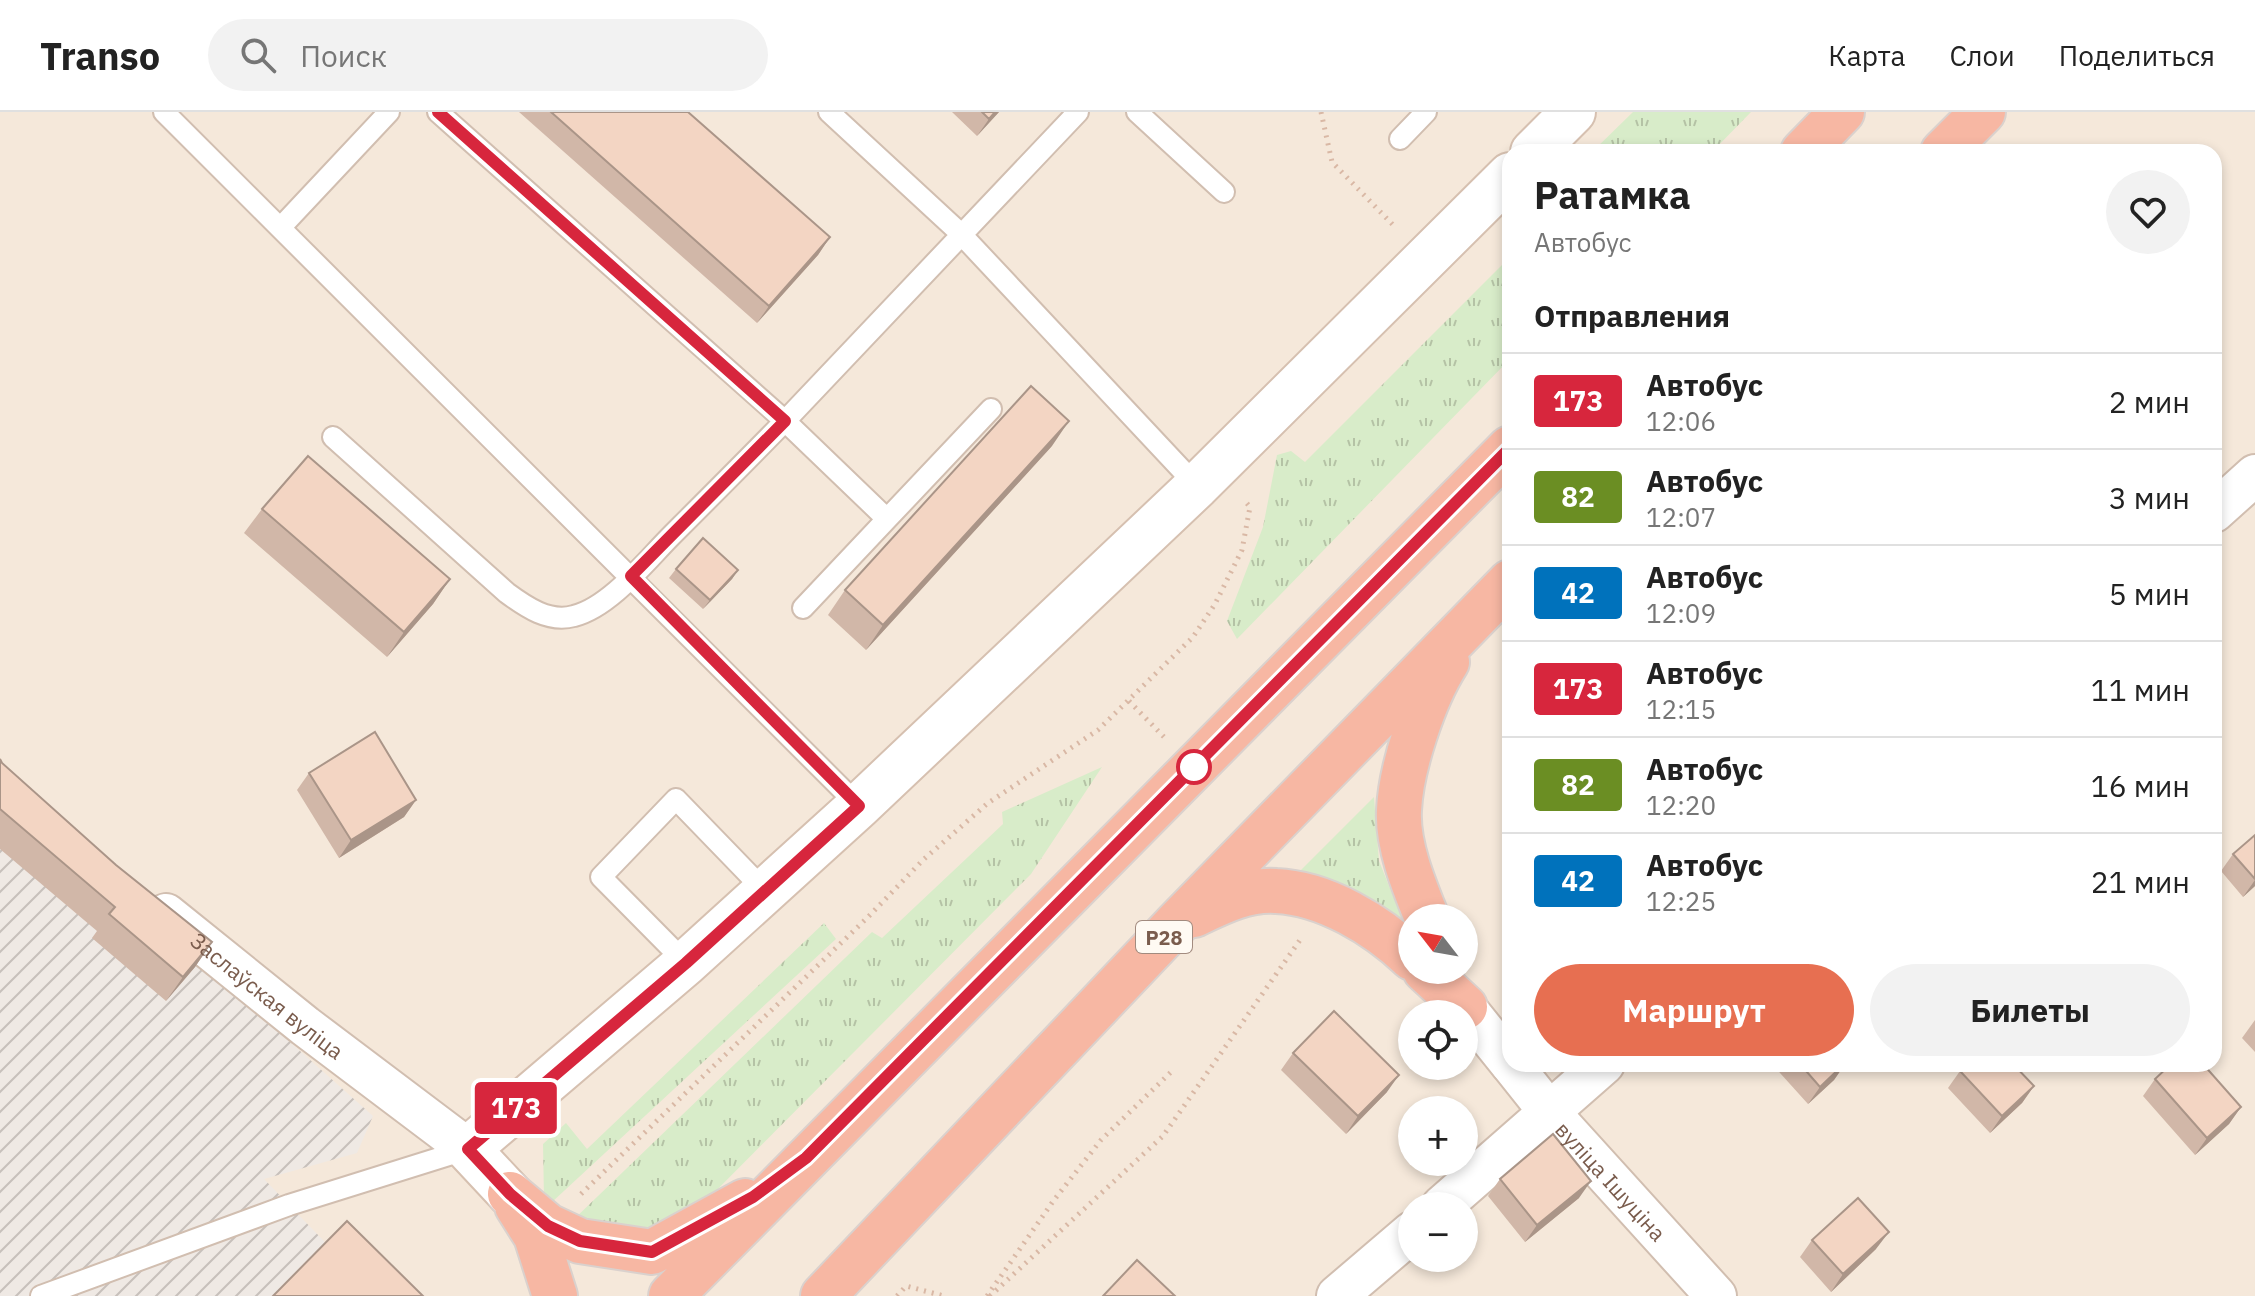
<!DOCTYPE html>
<html lang="ru">
<meta charset="utf-8">
<style>
:root{--surface:#fff;--page:#f2f2f2;--text:#222;--muted:#767676;--line:#e0e0e0;--accent:#e76f51}
body{margin:0;font-family:"IBM Plex Sans",sans-serif;background:var(--page);color:var(--text);height:100vh;display:flex;flex-direction:column;font-size:30px;white-space:nowrap}
*{box-sizing:border-box;margin:0}
p{font-size:26px;color:var(--muted)}
.icon{flex:none;width:44px;height:44px;fill:none;stroke:currentColor;stroke-width:2;stroke-linecap:round;stroke-linejoin:round}
.map{position:relative;flex:1;overflow:hidden}
.panel{position:absolute;left:1502px;top:32px;width:720px;height:928px;display:flex;flex-direction:column;background:var(--surface);border-radius:24px;box-shadow:0 4px 12px #0003}
.panel>*{flex:none}
.badge{padding:0 16px;border-radius:6px;font-size:28px;line-height:52px}
.needle{width:52px;rotate:301deg}
.controls{position:absolute;left:1398px;top:792px;display:grid;gap:16px}
.controls a{display:grid;place-items:center;width:80px;height:80px;border-radius:50%;background:var(--surface);box-shadow:0 4px 12px #0003;font-size:40px}
.map>.badge{position:absolute;translate:-50% -50%;box-shadow:0 0 0 4px #fff}
h2{padding:0 32px;font-size:30px;line-height:72px}
.round{display:grid;place-items:center;flex:none;width:84px;height:84px;border-radius:42px;background:var(--page)}
.headline{display:flex;align-items:center;justify-content:space-between;height:136px;padding:0 32px}
h1{font-size:38px;font-weight:700;line-height:60px}
.button{display:flex;gap:16px;margin-top:auto;padding:16px 32px}
.button a{flex:1;height:92px;border-radius:48px;background:var(--accent);color:#fff;font-size:32px;font-weight:700;line-height:92px;text-align:center}
.button a+a{background:var(--page);color:var(--text)}
ul{padding:0;list-style:none}
li{display:flex;align-items:center;gap:24px;height:96px;padding:0 32px;border-top:2px solid var(--line)}
li div{flex:1}
li b{display:block;font-size:30px}
li em{font-style:normal}
li .badge{min-width:88px;font-weight:700;text-align:center}
header{display:flex;align-items:center;gap:48px;box-sizing:border-box;height:112px;padding:0 40px;background:var(--surface);border-bottom:2px solid var(--line)}
header strong{font-size:38px}
nav{display:flex;gap:44px;margin-inline-start:auto;font-size:28px}
.search{width:560px;height:72px;background:var(--page);display:flex;align-items:center;gap:20px;box-sizing:border-box;padding:0 28px;border-radius:44px;color:var(--muted);font-size:30px}
.map>svg:first-child{display:block}
.residential{fill:#f5e8da;fill-rule:evenodd}
.industrial{fill:url(#industrial-furrows)}
.grass{fill:url(#grass-tufts)}
.lines{fill:none;stroke-linecap:round;stroke-linejoin:round}
.lane-casing{stroke:#d1beb0;stroke-width:24}
.street-casing{stroke:#d1beb0;stroke-width:44}
.secondary-casing{stroke:#d6c0b0;stroke-width:48}
.highway-casing{stroke:#dad1cd;stroke-width:48}
.path{stroke:#d9b8a5;stroke-width:5;stroke-dasharray:2 6;stroke-linecap:butt}
.lane{stroke:#fff;stroke-width:20}
.street{stroke:#fff;stroke-width:40}
.secondary{stroke:#fff;stroke-width:44}
.highway{stroke:#f7b7a3;stroke-width:44}
.wall{fill:#d1b7a8}
.shaded-wall{fill:#aa9588}
.building{fill:#f3d5c3;stroke:#aa9588;stroke-width:2}
.line-casing{stroke:#fff;stroke-width:18}
.line{stroke:#d7263d;stroke-width:12}
.stop-dot{fill:#fff;stroke:#d7263d;stroke-width:4}
.labels{text-anchor:middle;dominant-baseline:central;stroke-width:8;stroke-linejoin:round;paint-order:stroke}
.shield{fill:#fffaf3;stroke:#a28b7f;stroke-width:2}
.shield-label{font-size:20px;font-weight:bold;fill:#7a5c4d}
.street-label{font-size:22px;fill:#7a5c4d;stroke:#fffaf3}
</style>
<header>
<strong>Transo</strong>
<div class="search"><svg class="icon" aria-label="search" viewBox="0 0 24 24"><circle cx="10" cy="10" r="6"/><path d="M15 15l6 6"/></svg>Поиск</div>
<nav><a>Карта</a><a>Слои</a><a>Поделиться</a></nav>
</header>
<div class="map">
<svg width="2255" height="1184" viewBox="0 0 2255 1184">
<defs>
<pattern id="industrial-furrows" width="10" height="10" patternUnits="userSpaceOnUse" patternTransform="scale(2)"><rect width="10" height="10" fill="#efe9e4"/><path d="M-1 1l2-2M0 10L10 0M9 11l2-2" fill="none" stroke="#c7c0bb"/></pattern>
<pattern id="grass-tufts" width="24" height="20" patternUnits="userSpaceOnUse" patternTransform="scale(2)"><rect width="24" height="20" fill="#d8ecc9"/><path d="M3 7l-1-3M5 7V3M7 7l1-3M15 17l-1-3M17 17v-4M19 17l1-3" fill="none" stroke="#b4c2a5"/></pattern>
</defs>
<rect width="100%" height="100%" fill="#fdf6ec"/>
<path class="residential" d="M 0,0 L 2255,0 L 2255,1184 L 0,1184 ZM 1510,40 L 2214,40 L 2214,952 L 1510,952 ZM 1412,806 L 1464,806 L 1464,858 L 1412,858 ZM 1412,902 L 1464,902 L 1464,954 L 1412,954 ZM 1412,998 L 1464,998 L 1464,1050 L 1412,1050 ZM 1412,1094 L 1464,1094 L 1464,1146 L 1412,1146 Z"/>
<path class="industrial" d="M 0,680 L 199,849 L 373,1004 L 357,1041 L 264,1067 L 377,1184 L 0,1184 Z"/>
<path class="grass" d="M 1633,0 L 1751,0 L 1712,40 L 1592,40 Z
M 1510,145 L 1510,247 L 1237,527 L 1227,509 L 1263,415 L 1277,343 L 1291,339 L 1305,350 Z
M 1102,655 L 1031,762 L 688,1107 L 662,1121 L 570,1111 L 872,820 L 882,826 L 1003,712 L 1002,700 Z
M 1374,685 L 1379,749 L 1406,816 L 1290,769 Z
M 824,811 L 836,827 L 551,1091 L 544,1087 L 543,1032 L 566,1011 L 587,1037 Z"/>
<g class="lines">
<defs>
<path id="lane" d="M 164,0 L 859,694
M 438,0 L 785,309 L 1078,0
M 829,0 L 960,121 L 1197,374
M 1137,0 L 1224,80
M 1400,27 L 1426,0
M 281,115 L 389,0
M 333,325 L 507,481 C 526,495 549,511 574,504 C 610,495 646,449 672,423 C 710,385 748,347 785,309 L 887,407 L 991,297
M 803,496 L 887,407
M 686,851 L 601,765 L 676,687 L 766,780
M 41,1184 L 289,1093 L 468,1037"/>
<g id="street">
<path d="M 2214,400 L 2255,363"/>
<path id="s1" d="M 166,802 L 305,914 L 468,1037"/>
<path d="M 1465,895 L 1510,951"/>
<path id="s2" d="M 1511,952 L 1550,1001 L 1716,1184"/>
<path d="M 1442,1094 L 1604,952"/>
<path d="M 1337,1184 L 1412,1120"/>
</g>
<path id="secondary" d="M 1533,40 L 1573,0
M 510,1082 L 468,1037 L 686,851 L 859,694 L 1197,374 L 1510,63"/>
<path id="highway" d="M 1803,40 L 1842,0
M 1943,40 L 1983,0
M 1194,803 C 1219,791 1246,777 1276,779 C 1325,781 1377,813 1412,846
M 1427,806 C 1414,774 1397,733 1399,698 C 1401,655 1424,586 1447,550
M 1425,858 L 1465,895
M 510,1082 L 548,1114 L 580,1129 L 652,1140 L 745,1089
M 517,1094 L 536,1124 L 555,1184
M 671,1184 L 1510,336
M 823,1184 L 1177,811 L 1510,470"/>
</defs>
<use href="#lane" class="lane-casing"/>
<use href="#street" class="street-casing"/>
<use href="#secondary" class="secondary-casing"/>
<use href="#highway" class="highway-casing"/>
<path class="path" d="M 1321,0 L 1332,50 L 1396,116
M 1129,589 L 1165,626
M 581,1082 L 868,805 L 923,748 L 988,691 L 1098,618 L 1193,525 L 1215,492 L 1242,438 L 1250,395 L 1244,388
M 897,1184 L 906,1174 L 944,1184
M 987,1184 L 1054,1088 L 1101,1028 L 1171,960
M 990,1184 L 1163,1024 L 1300,828"/>
<use href="#lane" class="lane"/>
<use href="#street" class="street"/>
<use href="#secondary" class="secondary"/>
<use href="#highway" class="highway"/>
</g>
<path class="wall" d="M 519,0 L 688,0 L 830,125 L 818,143 L 757,211 Z
M 952,0 L 999,0 L 977,24 Z
M 1052,334 L 866,538 L 828,503 L 845,478 Z
M 262,397 L 450,467 L 433,492 L 387,545 L 244,421 Z
M 676,457 L 738,458 L 732,467 L 703,497 L 669,466 Z
M 0,647 L 2,651 L 116,753 L 212,830 L 195,855 L 166,889 L 92,826 L 97,819 L 0,737 Z
M 309,661 L 416,688 L 404,705 L 339,746 L 297,678 Z
M 2255,723 L 2255,774 L 2243,785 L 2221,759 L 2233,742 Z
M 2255,908 L 2255,940 L 2242,926 Z
M 1293,941 L 1387,980 L 1346,1022 L 1281,958 Z
M 1772,952 L 1845,952 L 1834,968 L 1808,992 Z
M 1960,959 L 2034,974 L 2022,991 L 1990,1021 L 1948,976 Z
M 2155,967 L 2241,995 L 2229,1012 L 2195,1043 L 2143,984 Z
M 1500,1067 L 1579,1086 L 1525,1130 L 1488,1084 Z
M 1812,1128 L 1876,1137 L 1831,1180 L 1800,1145 Z"/>
<path class="shaded-wall" d="M 995,0 L 999,0 L 977,24 L 989,7 Z
M 830,125 L 818,143 L 757,211 L 769,194 Z
M 1069,309 L 1052,334 L 866,538 L 883,513 Z
M 738,458 L 732,467 L 703,497 L 710,488 Z
M 450,467 L 433,492 L 387,545 L 404,520 Z
M 416,688 L 404,705 L 339,746 L 351,728 Z
M 2255,768 L 2255,774 L 2243,785 Z
M 212,830 L 195,855 L 166,889 L 183,865 Z
M 1845,952 L 1834,968 L 1808,992 L 1820,975 Z
M 1399,963 L 1387,980 L 1346,1022 L 1358,1004 Z
M 2034,974 L 2022,991 L 1990,1021 L 2002,1004 Z
M 2241,995 L 2229,1012 L 2195,1043 L 2207,1026 Z
M 1591,1069 L 1579,1086 L 1525,1130 L 1537,1113 Z
M 1889,1120 L 1876,1137 L 1831,1180 L 1843,1162 Z"/>
<path class="building" d="M 551,0 L 688,0 L 830,125 L 769,194 Z
M 982,0 L 995,0 L 989,7 Z
M 1031,274 L 1069,309 L 883,513 L 845,478 Z
M 308,344 L 450,467 L 404,520 L 262,397 Z
M 703,426 L 738,458 L 710,488 L 676,457 Z
M 375,620 L 416,688 L 351,728 L 309,661 Z
M 0,647 L 2,651 L 116,753 L 212,830 L 183,865 L 109,802 L 115,795 L 0,697 Z
M 2255,723 L 2255,767 L 2233,742 Z
M 1334,899 L 1399,963 L 1358,1004 L 1293,941 Z
M 1800,952 L 1844,952 L 1820,975 Z
M 1967,952 L 2013,952 L 2034,974 L 2002,1004 L 1960,959 Z
M 2171,952 L 2203,952 L 2241,995 L 2207,1026 L 2155,967 Z
M 1553,1022 L 1591,1069 L 1537,1113 L 1500,1067 Z
M 1858,1086 L 1889,1120 L 1843,1162 L 1812,1128 Z
M 347,1109 L 423,1184 L 273,1184 Z
M 1137,1148 L 1175,1184 L 1103,1184 Z"/>
<g class="lines">
<defs>
<path id="line" d="M 438,0 L 785,309 L 631,464 L 859,694 L 686,851 L 468,1037 L 510,1082 L 548,1114 L 580,1129 L 652,1140 L 753,1085 L 806,1046 L 1510,336"/>
</defs>
<use href="#line" class="line-casing"/>
<use href="#line" class="line"/>
</g>
<circle class="stop-dot" cx="1194" cy="655" r="16"/>
<g class="labels">
<rect class="shield" x="1136" y="809" width="56" height="32" rx="6"/>
<g class="shield-label">
<text x="1164" y="825">Р28</text>
</g>
<g class="street-label">
<text stroke="none"><textPath href="#s1" startOffset="130">Заслаўская вуліца</textPath></text>
<text stroke="none"><textPath href="#s2" startOffset="154">вуліца Ішуціна</textPath></text>
</g>
</g>
</svg>
<div class="controls">
<a><svg class="needle" viewBox="-14 -14 28 28"><path d="M0-13l5 13h-10z" fill="#e53935"/><path d="M0 13l5-13h-10z" fill="#767676"/></svg></a>
<a><svg class="icon" aria-label="locate" viewBox="0 0 24 24"><circle cx="12" cy="12" r="6"/><path d="M12 2v4M12 18v4M2 12h4M18 12h4"/></svg></a>
<a>+</a>
<a>−</a>
</div>
<b class="badge" style="left:516px;top:996px;background:#d7263d;color:#fff">173</b>
<section class="panel">
<div class="headline"><div><h1>Ратамка</h1><p>Автобус</p></div><a class="round"><svg class="icon" aria-label="heart" viewBox="0 0 24 24"><path d="M12 20l-8-8c-3-5 5-10 8-4 3-6 11-1 8 4z"/></svg></a></div>
<h2>Отправления</h2>
<ul>
<li><span class="badge" style="background:#d7263d;color:#fff">173</span><div><b>Автобус</b><p>12:06</p></div><em>2 мин</em></li>
<li><span class="badge" style="background:#6b8e23;color:#fff">82</span><div><b>Автобус</b><p>12:07</p></div><em>3 мин</em></li>
<li><span class="badge" style="background:#0072bc;color:#fff">42</span><div><b>Автобус</b><p>12:09</p></div><em>5 мин</em></li>
<li><span class="badge" style="background:#d7263d;color:#fff">173</span><div><b>Автобус</b><p>12:15</p></div><em>11 мин</em></li>
<li><span class="badge" style="background:#6b8e23;color:#fff">82</span><div><b>Автобус</b><p>12:20</p></div><em>16 мин</em></li>
<li><span class="badge" style="background:#0072bc;color:#fff">42</span><div><b>Автобус</b><p>12:25</p></div><em>21 мин</em></li>
</ul>
<div class="button"><a>Маршрут</a><a>Билеты</a></div>
</section>
</div>
